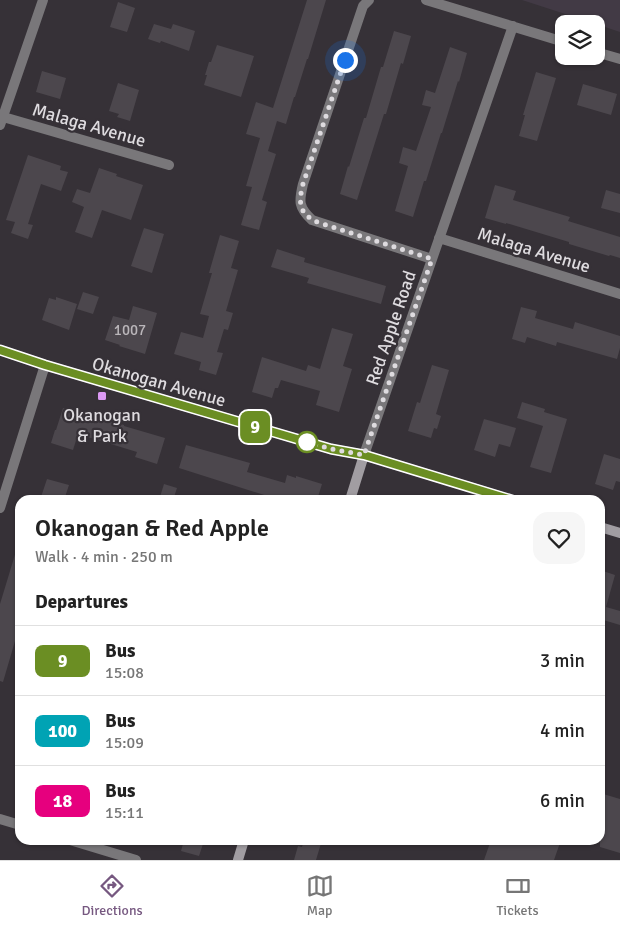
<!DOCTYPE html>
<meta charset="utf-8">
<style>
:root{--surface:#fff;--page:#f6f6f6;--text:#222;--muted:#767676;--line:#e0e0e0;--accent:#765880}
body{margin:0;font-family:Signika,sans-serif;background:var(--page);color:var(--text);height:100vh;display:flex;flex-direction:column;font-size:19px;white-space:nowrap}
*{box-sizing:border-box;margin:0}
p{font-size:16px;color:var(--muted)}
.icon{flex:none;width:28px;height:28px;fill:none;stroke:currentColor;stroke-width:2;stroke-linecap:round;stroke-linejoin:round}
.map{position:relative;flex:1;overflow:hidden}
.panel{position:absolute;left:15px;top:495px;width:590px;height:350px;display:flex;flex-direction:column;background:var(--surface);border-radius:15px;box-shadow:0 1px 4px #0004}
.panel>*{flex:none}
.badge{padding:0 10px;border-radius:8px;font-size:18px;line-height:32px}
.tools{position:absolute;left:555px;top:15px;display:grid;gap:10px}
.tools a{display:grid;place-items:center;width:50px;height:50px;border-radius:10px;background:var(--surface);box-shadow:0 1px 4px #0004;font-size:25px}
.you{position:absolute;width:25px;height:25px;margin:-12px;border:4px solid #fff;border-radius:50%;background:#1a73e8;box-shadow:0 0 0 8px #1a73e833}
.map>.badge{position:absolute;translate:-50% -50%;box-shadow:0 0 0 2px #fff}
h2{padding:0 20px;font-size:19px;line-height:45px}
.round{display:grid;place-items:center;flex:none;width:52px;height:52px;border-radius:15px;background:var(--page)}
.overview{display:flex;align-items:center;justify-content:space-between;height:85px;padding:0 20px}
h1{font-size:24px;font-weight:600;line-height:38px}
ul{padding:0;list-style:none}
li{display:flex;align-items:center;gap:15px;height:70px;padding:0 20px;border-top:1px solid var(--line)}
li div{flex:1}
li b{display:block;font-size:19px}
li em{font-style:normal}
li .badge{min-width:55px;font-weight:700;text-align:center}
.tab-bar{display:flex;justify-content:space-around;align-items:center;height:70px;border-top:1px solid var(--line);background:var(--surface);font-size:14px;color:var(--muted)}
.tab-bar a{display:grid;justify-items:center;gap:2px}
.tab-bar .active{color:var(--accent)}
.map>svg:first-child{display:block}
.built{fill:#423a45}
.building{fill:#4c474d}
.lines{fill:none;stroke-linecap:round;stroke-linejoin:round}
.street{stroke:#79777a;stroke-width:10}
.secondary{stroke:#a19da2;stroke-width:10}
.line-casing{stroke:#fff;stroke-width:11}
.line{stroke:#6b8e23;stroke-width:8}
.walk{stroke:#dedbdf;stroke-width:5;stroke-dasharray:0 9}
.poi-dot{fill:#dc99f4;stroke:#363137;stroke-width:2}
.stop-dot{fill:#fff;stroke:#6b8e23;stroke-width:2.5}
.labels{text-anchor:middle;dominant-baseline:central;stroke-width:4.5;stroke-linejoin:round;paint-order:stroke}
.number-label{font-size:15px;fill:#bab6ba}
.street-label{font-size:18px;fill:#dedbdf;stroke:#363137}
.poi-label{font-size:18px;fill:#dedbdf;stroke:#363137}
</style>
<div class="map">
<svg width="620" height="860" viewBox="0 0 620 860">
<rect width="100%" height="100%" fill="#363137"/>
<path class="built" d="M 522,0 L 620,0 L 620,32 L 596,24 Z"/>
<path class="building" d="M 307,0 L 326,0 L 308,59 L 307,59 L 295,97 L 294,97 L 286,124 L 277,121 L 268,151 L 276,154 L 262,200 L 267,202 L 259,230 L 241,225 L 252,187 L 246,186 L 260,138 L 246,134 L 256,102 L 273,108 Z
M 118,2 L 135,8 L 127,32 L 110,27 Z
M 154,24 L 171,29 L 173,24 L 195,31 L 189,51 L 161,41 L 160,43 L 148,39 Z
M 394,31 L 411,36 L 403,64 L 401,63 L 386,114 L 384,114 L 357,200 L 340,194 L 348,166 L 349,167 L 364,118 L 366,118 L 381,67 L 383,67 Z
M 217,45 L 254,56 L 241,97 L 204,85 L 207,75 L 205,75 L 209,62 L 211,62 Z
M 450,47 L 467,53 L 459,82 L 458,81 L 445,123 L 442,133 L 441,133 L 426,181 L 424,181 L 413,217 L 395,211 L 408,166 L 399,163 L 403,147 L 416,151 L 431,107 L 422,105 L 426,90 L 435,93 Z
M 42,71 L 66,78 L 60,99 L 36,92 Z
M 536,72 L 556,78 L 537,141 L 519,136 L 525,115 L 523,115 Z
M 118,83 L 139,90 L 130,121 L 117,117 L 119,114 L 109,111 Z
M 583,84 L 617,94 L 611,115 L 577,105 Z
M 28,155 L 61,166 L 60,170 L 68,172 L 61,191 L 41,184 L 28,224 L 33,225 L 28,239 L 11,233 L 15,222 L 6,220 Z
M 99,168 L 117,174 L 116,176 L 143,185 L 131,220 L 102,210 L 92,238 L 75,232 L 84,207 L 72,202 L 77,189 L 90,193 Z
M 495,185 L 516,191 L 513,200 L 570,217 L 568,221 L 620,237 L 620,258 L 610,255 L 609,256 L 569,244 L 569,242 L 506,223 L 506,224 L 485,218 Z
M 606,190 L 620,194 L 620,213 L 601,208 Z
M 144,228 L 164,234 L 152,273 L 131,266 Z
M 220,235 L 239,241 L 231,268 L 238,270 L 226,311 L 233,313 L 228,330 L 224,329 L 217,352 L 223,353 L 216,375 L 199,370 L 201,362 L 174,354 L 181,332 L 203,338 L 209,316 L 200,314 L 212,273 L 209,273 Z
M 277,249 L 305,258 L 304,262 L 386,286 L 381,304 L 307,283 L 309,278 L 271,267 Z
M 83,292 L 99,297 L 93,314 L 77,309 Z
M 56,297 L 77,304 L 69,330 L 42,320 L 49,298 L 56,300 Z
M 133,306 L 157,313 L 145,354 L 119,346 L 120,345 L 105,340 L 113,316 L 129,320 Z
M 521,307 L 537,311 L 535,318 L 573,329 L 575,322 L 620,336 L 620,348 L 617,359 L 557,342 L 556,346 L 527,337 L 525,343 L 512,339 Z
M 332,328 L 353,334 L 343,366 L 352,369 L 339,412 L 316,405 L 320,391 L 281,380 L 278,388 L 275,388 L 272,398 L 252,392 L 262,357 L 306,371 L 308,365 L 320,369 Z
M 432,365 L 449,370 L 436,414 L 441,416 L 437,429 L 434,428 L 431,438 L 408,431 L 417,402 L 420,403 Z
M 522,402 L 545,409 L 544,412 L 567,419 L 551,473 L 530,467 L 543,426 L 517,418 Z
M 63,408 L 124,425 L 124,426 L 165,438 L 157,464 L 135,457 L 137,452 L 78,434 L 73,450 L 51,443 L 55,430 L 56,430 Z
M 484,419 L 516,428 L 510,447 L 499,444 L 495,457 L 474,450 Z
M 186,445 L 250,463 L 247,472 L 285,483 L 287,475 L 296,478 L 296,476 L 322,484 L 317,500 L 280,500 L 179,468 Z
M 604,454 L 620,459 L 620,482 L 616,481 L 613,490 L 595,484 Z
M 47,479 L 69,485 L 64,500 L 40,500 Z
M 164,484 L 177,488 L 173,500 L 159,500 Z
M 17,548 L 20,548 L 20,624 L 3,682 L 0,681 L 0,604 Z
M 600,570 L 615,575 L 606,607 L 620,611 L 620,625 L 600,619 Z
M 600,793 L 620,799 L 620,853 L 600,847 Z
M 184,840 L 198,840 L 198,843 L 203,844 L 199,856 L 181,851 Z
M 304,840 L 322,840 L 316,860 L 294,860 L 298,846 L 302,847 Z
M 491,840 L 561,840 L 554,860 L 484,860 Z"/>
<g class="lines">
<path class="street" d="M 369,0 L 363,6 L 303,184 C 299,201 298,207 312,220 L 432,259
M 426,0 L 564,42
M 596,52 L 620,59
M 0,116 L 169,165
M 0,125 L 43,0
M 439,238 L 620,294
M 364,455 L 513,26
M 0,508 L 45,365
M 0,819 L 20,825
M 70,840 L 136,860"/>
<path class="secondary" d="M 0,350 L 45,365 L 331,449 L 364,455 L 512,500
M 350,500 L 364,455
M 600,527 L 620,533
M 238,860 L 244,840"/>
</g>
<g class="lines">
<defs>
<path id="line" d="M 0,350 L 45,365 L 331,449 L 364,455 L 512,500"/>
</defs>
<use href="#line" class="line-casing"/>
<use href="#line" class="line"/>
<path class="walk" d="M 307,442 L 331,449 L 364,455 L 432,259 L 320,223 C 299,215 298,204 303,184 L 345,60"/>
</g>
<rect class="poi-dot" x="97" y="391" width="10" height="10" rx="2.5"/>
<circle class="stop-dot" cx="307" cy="442" r="10"/>
<g class="labels">
<g class="number-label">
<text x="130" y="330">1007</text>
</g>
<g class="street-label">
<text transform="translate(89 125) rotate(16)">Malaga Avenue</text>
<text transform="translate(534 250) rotate(17)">Malaga Avenue</text>
<text transform="translate(391 328) rotate(-71)">Red Apple Road</text>
<text transform="translate(159 382) rotate(16)">Okanogan Avenue</text>
</g>
<g class="poi-label">
<text x="102" y="415">Okanogan<tspan x="102" dy="21">&amp; Park</tspan></text>
</g>
</g>
</svg>
<div class="tools">
<a><svg class="icon" aria-label="layers" viewBox="0 0 24 24"><path d="M12 4l9 5-9 5-9-5zM3 14l9 5 9-5"/></svg></a>
</div>
<div class="you" style="left:345px;top:60px"></div>
<b class="badge" style="left:255px;top:427px;background:#6b8e23;color:#fff">9</b>
<section class="panel">
<div class="overview"><div><h1>Okanogan &amp; Red Apple</h1><p>Walk · 4 min · 250 m</p></div><a class="round"><svg class="icon" aria-label="heart" viewBox="0 0 24 24"><path d="M12 20l-8-8c-3-5 5-10 8-4 3-6 11-1 8 4z"/></svg></a></div>
<h2>Departures</h2>
<ul>
<li><span class="badge" style="background:#6b8e23;color:#fff">9</span><div><b>Bus</b><p>15:08</p></div><em>3 min</em></li>
<li><span class="badge" style="background:#00a3b4;color:#fff">100</span><div><b>Bus</b><p>15:09</p></div><em>4 min</em></li>
<li><span class="badge" style="background:#e6007e;color:#fff">18</span><div><b>Bus</b><p>15:11</p></div><em>6 min</em></li>
</ul>
</section>
</div>
<nav class="tab-bar">
<a class="active"><svg class="icon" aria-label="directions" viewBox="0 0 24 24"><path d="M12 3l9 9-9 9-9-9zM9 14v-3h6M13 9l2 2-2 2"/></svg>Directions</a>
<a><svg class="icon" aria-label="map" viewBox="0 0 24 24"><path d="M3 6l6-2 6 2 6-2v14l-6 2-6-2-6 2zM9 4v14M15 6v14"/></svg>Map</a>
<a><svg class="icon" aria-label="tickets" viewBox="0 0 24 24"><path d="M3 7h18v10H3zM15 7v10"/></svg>Tickets</a>
</nav>
